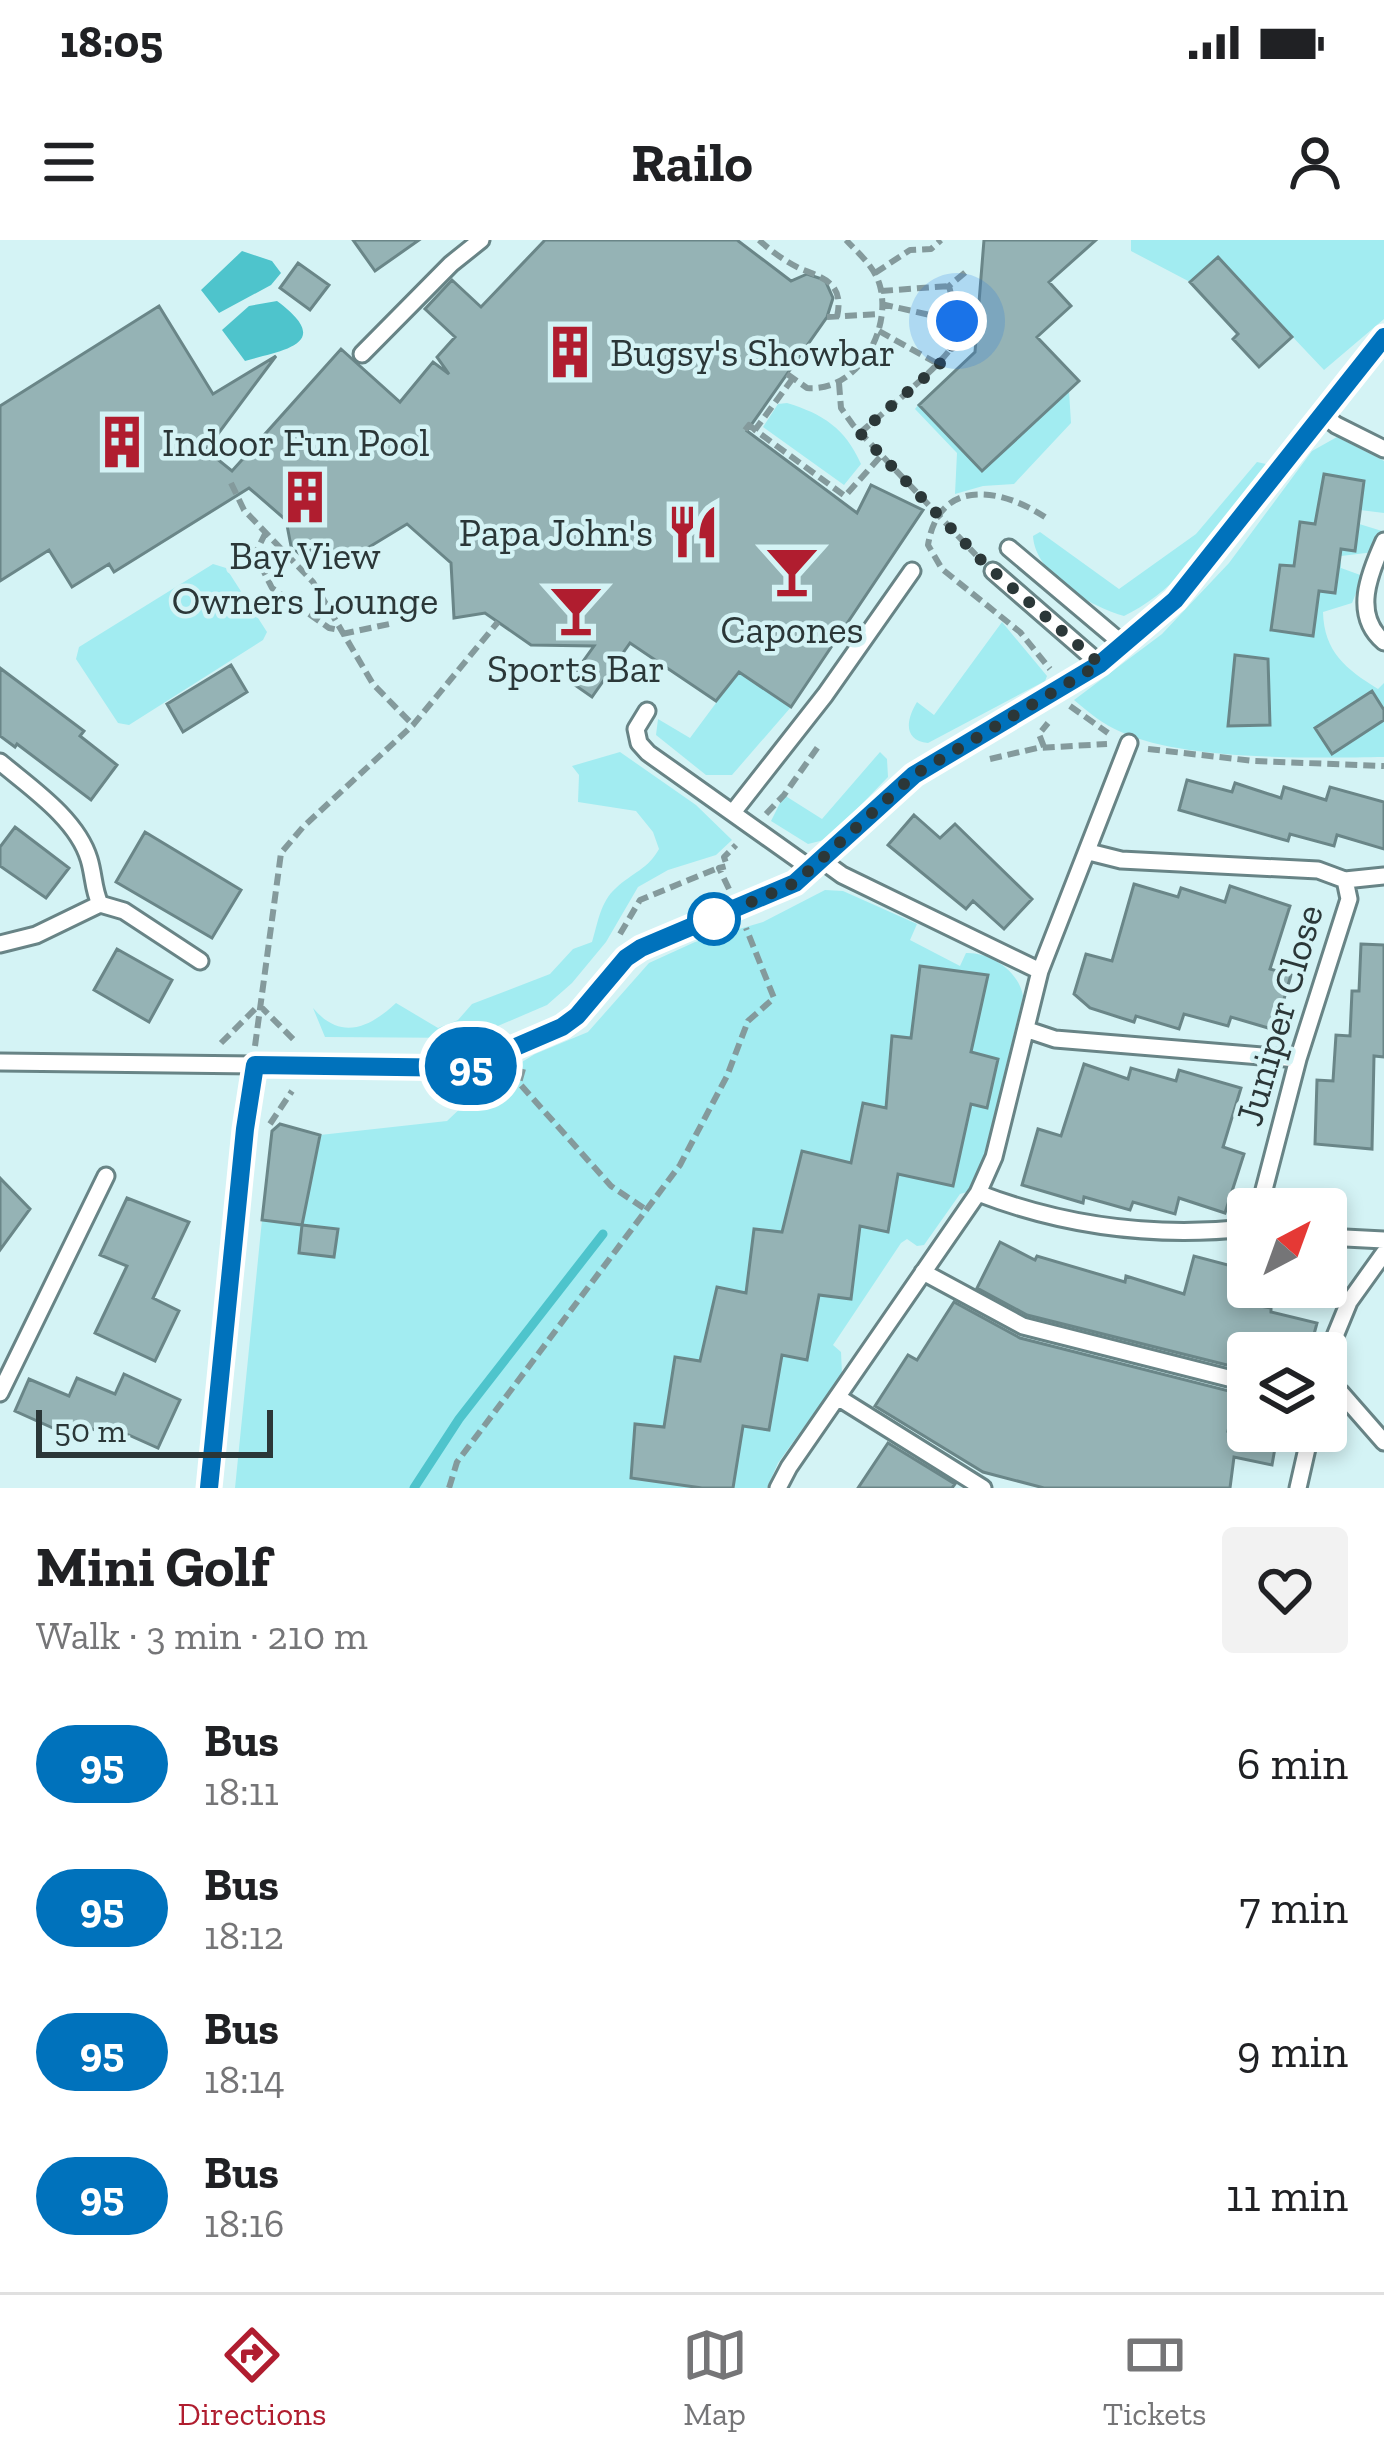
<!DOCTYPE html>
<meta charset="utf-8">
<style>
:root{--surface:#fff;--page:#f2f2f2;--text:#202124;--muted:#757577;--line:#e0e0e0;--accent:#b01d2f}
body{margin:0;font-family:"Zilla Slab",serif;background:var(--page);color:var(--text);height:100vh;display:flex;flex-direction:column;font-size:45px;white-space:nowrap}
*{box-sizing:border-box;margin:0}
p{font-size:39px;color:var(--muted)}
.icon{flex:none;width:66px;height:66px;fill:none;stroke:currentColor;stroke-width:2;stroke-linecap:round;stroke-linejoin:round}
.map{position:relative;height:1248px;overflow:hidden}
.drawer{display:flex;flex-direction:column;background:var(--surface);flex:1}
.drawer>*{flex:none}
.badge{padding:0 24px;border-radius:39px;font-size:42px;line-height:78px}
.needle{width:78px;rotate:41deg}
.tools{position:absolute;left:1227px;top:948px;display:grid;gap:24px}
.tools a{display:grid;place-items:center;width:120px;height:120px;border-radius:12px;background:var(--surface);box-shadow:0 6px 18px #0003;font-size:60px}
.scale{position:absolute;left:36px;bottom:30px;width:237px;box-sizing:border-box;padding-left:12px;border:6px solid #2b3738;border-top:0;font-size:33px;line-height:42px;white-space:nowrap;color:#2b3738;-webkit-text-stroke:9px #d4f3f5;paint-order:stroke}
.you{position:absolute;width:60px;height:60px;margin:-30px;border:9px solid #fff;border-radius:50%;background:#1a73e8;box-shadow:0 0 0 18px #1a73e833}
.map>.badge{position:absolute;translate:-50% -50%;box-shadow:0 0 0 6px #fff}
.round{display:grid;place-items:center;flex:none;width:126px;height:126px;border-radius:12px;background:var(--page)}
.headline{display:flex;align-items:center;justify-content:space-between;height:204px;padding:0 36px}
h1{font-size:57px;font-weight:800;line-height:90px}
ul{padding:0;list-style:none}
li{display:flex;align-items:center;gap:36px;height:144px;padding:0 36px}
li div{flex:1}
li b{display:block;font-size:45px}
li em{font-style:normal}
li .badge{min-width:132px;font-weight:700;text-align:center}
.status{display:flex;justify-content:space-between;align-items:center;height:84px;padding:0 60px;background:var(--surface);direction:ltr}
.status svg{height:33px;fill:currentColor}
header{display:flex;justify-content:space-between;align-items:center;height:156px;padding:0 36px;background:var(--surface);font-size:54px;font-weight:800}
.dock{display:flex;justify-content:space-around;align-items:center;height:168px;border-top:3px solid var(--line);background:var(--surface);font-size:33px;color:var(--muted)}
.dock a{display:grid;justify-items:center;gap:6px}
.dock .active{color:var(--accent)}
.map>svg:first-child{display:block}
.green{fill:#a2ecf1}
.water{fill:#4ec4cc}
.lines{fill:none;stroke-linecap:round;stroke-linejoin:round}
.stream{stroke:#4ec4cc;stroke-width:9}
.building{fill:#95b3b5;stroke:#6a8688;stroke-width:3}
.lane-casing{stroke:#688486;stroke-width:21}
.path{stroke:#849a9c;stroke-width:6;stroke-dasharray:12 6;stroke-linecap:butt}
.lane{stroke:#fff;stroke-width:15}
.line-casing{stroke:#fff;stroke-width:27}
.line{stroke:#0072bc;stroke-width:18}
.walk{stroke:#2b3738;stroke-width:12;stroke-dasharray:0 21.6}
.stop-dot{fill:#fff;stroke:#0072bc;stroke-width:6}
.labels{text-anchor:middle;dominant-baseline:central;stroke-width:9;stroke-linejoin:round;paint-order:stroke}
.poi-label{font-size:39px;fill:#2b3738;stroke:#d4f3f5}
.street-label{font-size:39px;fill:#2b3738;stroke:#d4f3f5}
</style>
<div class="status"><b>18:05</b><svg viewBox="0 0 49 12"><path d="M0 12V9h3v3zM5 12V6h3v6zM10 12V3h3v9zM15 12V0h3v12zM26 1h20v11H26zM47 4h2v5h-2z"/></svg></div>
<header><svg class="icon" aria-label="menu" viewBox="0 0 24 24"><path d="M4 6h16M4 12h16M4 18h16"/></svg>Railo<svg class="icon" aria-label="person" viewBox="0 0 24 24"><circle cx="12" cy="8" r="4"/><path d="M4 21q1-7 8-7t8 7"/></svg></header>
<div class="map">
<svg width="1384" height="1248" viewBox="0 0 1384 1248">
<rect width="100%" height="100%" fill="#d4f3f5"/>
<path class="green" d="M 1131,0 L 1384,0 L 1384,79 L 1324,130 L 1218,18 L 1190,42 L 1131,11 Z
M 1069,151 L 1071,183 L 1014,244 L 983,246 L 955,254 L 957,213 L 915,169 L 918,165 L 982,231 Z
M 787,163 C 823,174 845,188 861,224 L 844,245 L 763,187 L 778,164 Z
M 1337,197 L 1384,221 L 1384,273 L 1360,270 L 1356,283 L 1382,291 L 1374,312 L 1341,316 L 1341,328 L 1363,336 L 1352,363 L 1323,372 C 1324,412 1346,429 1378,449 L 1384,443 L 1384,517 C 1313,518 1185,521 1121,492 C 1104,485 1088,472 1074,460 L 1162,394 L 1229,323 L 1312,211 Z
M 1257,222 L 1266,224 C 1230,278 1183,348 1124,376 C 1091,367 1035,334 1033,296 L 1040,292 L 1119,349 L 1196,294 Z
M 213,324 L 226,328 L 267,392 L 263,400 L 129,485 L 118,483 L 76,419 L 79,407 Z
M 1002,382 L 1047,436 L 1045,441 L 928,503 C 903,500 906,480 917,462 L 934,475 Z
M 739,432 L 791,467 L 732,535 L 706,535 L 656,495 L 658,479 L 690,498 Z
M 620,512 L 696,565 L 732,600 L 716,615 L 668,630 L 638,647 L 606,702 L 572,743 L 547,765 L 470,798 L 325,797 L 313,768 C 341,801 369,788 396,763 L 438,788 L 458,780 L 472,764 L 550,734 L 573,709 L 592,702 C 598,683 600,662 616,648 C 632,633 648,629 659,609 L 653,592 L 636,571 L 578,562 L 579,535 L 572,526 Z
M 880,512 L 887,519 L 888,537 L 828,599 L 808,604 L 771,581 L 784,555 L 822,579 Z
M 825,650 L 843,651 L 917,684 L 910,700 L 960,726 L 966,713 C 990,712 1019,731 1023,756 L 983,922 L 967,952 L 960,954 L 924,1005 L 917,1006 L 907,999 L 901,1003 L 833,1105 L 841,1112 L 842,1134 L 778,1223 L 767,1248 L 235,1248 L 262,980 L 297,982 L 304,976 L 320,895 L 447,881 L 486,844 L 535,814 L 588,792 L 649,723 L 695,702 L 763,682 Z"/>
<path class="water" d="M 242,11 L 272,21 L 281,33 L 271,45 L 219,73 L 201,50 Z
M 277,61 C 335,104 284,110 245,121 L 222,90 L 249,66 Z"/>
<g class="lines">
<path class="stream" d="M 414,1248 L 459,1179 L 603,994"/>
</g>
<path class="building" d="M 353,0 L 419,0 L 375,31 Z
M 545,0 L 737,0 L 791,41 L 807,34 L 825,40 L 833,58 L 827,77 L 747,191 L 857,273 L 871,245 L 923,270 L 791,467 L 739,432 L 716,461 L 630,403 L 592,457 L 569,441 L 594,406 L 531,405 L 485,373 L 454,378 L 451,323 L 407,284 L 356,315 L 335,315 L 315,305 L 304,318 L 291,306 L 286,280 L 249,248 L 114,332 L 109,324 L 72,347 L 49,310 L 0,341 L 0,166 L 159,66 L 213,154 L 276,116 L 206,210 L 232,231 L 341,109 L 400,162 L 433,122 L 449,134 L 437,117 L 455,97 L 425,69 L 452,40 L 481,67 Z
M 984,0 L 1096,0 L 1049,42 L 1071,66 L 1037,97 L 1079,141 L 982,231 L 919,165 L 975,112 Z
M 1218,17 L 1292,97 L 1259,127 L 1233,99 L 1238,94 L 1190,42 Z
M 298,23 L 329,45 L 310,70 L 280,48 Z
M 1324,234 L 1364,241 L 1355,311 L 1341,309 L 1335,353 L 1319,351 L 1313,396 L 1271,390 L 1280,325 L 1294,326 L 1300,282 L 1315,284 Z
M 1235,415 L 1268,419 L 1270,485 L 1228,486 Z
M 231,425 L 247,452 L 183,492 L 167,464 Z
M 0,428 L 84,491 L 80,496 L 117,525 L 91,560 L 17,504 L 15,507 L 0,496 Z
M 1372,451 L 1384,470 L 1384,480 L 1332,514 L 1315,488 Z
M 1187,540 L 1232,552 L 1235,543 L 1281,558 L 1284,547 L 1326,560 L 1330,547 L 1384,562 L 1384,609 L 1337,595 L 1334,606 L 1290,594 L 1288,601 L 1179,570 Z
M 914,575 L 940,598 L 955,584 L 1032,659 L 1004,689 L 973,661 L 966,669 L 888,605 Z
M 15,587 L 69,628 L 46,658 L 0,626 L 0,607 Z
M 145,592 L 241,650 L 212,698 L 116,642 Z
M 1134,644 L 1178,657 L 1181,648 L 1225,662 L 1230,646 L 1290,666 L 1270,729 L 1291,735 L 1275,790 L 1231,777 L 1228,786 L 1184,774 L 1179,789 L 1136,776 L 1134,782 L 1090,768 L 1074,754 L 1086,714 L 1112,721 Z
M 1361,704 L 1384,705 L 1384,817 L 1374,816 L 1372,909 L 1315,904 L 1317,840 L 1333,841 L 1336,795 L 1350,796 L 1352,751 L 1359,751 Z
M 117,709 L 172,740 L 149,782 L 94,750 Z
M 920,726 L 988,735 L 971,812 L 998,819 L 987,868 L 971,864 L 953,946 L 898,934 L 888,992 L 860,986 L 851,1059 L 819,1055 L 807,1120 L 782,1115 L 769,1190 L 743,1186 L 733,1248 L 702,1248 L 631,1238 L 635,1184 L 664,1187 L 675,1117 L 700,1121 L 717,1047 L 746,1053 L 754,989 L 782,992 L 802,911 L 851,923 L 863,863 L 886,868 L 892,796 L 911,798 Z
M 1084,824 L 1128,839 L 1131,828 L 1176,841 L 1179,830 L 1241,848 L 1223,907 L 1244,914 L 1225,973 L 1179,958 L 1175,974 L 1133,962 L 1130,970 L 1084,957 L 1083,963 L 1022,945 L 1038,889 L 1061,896 Z
M 280,884 L 320,895 L 302,985 L 262,980 L 272,891 Z
M 0,938 L 30,969 L 0,1010 Z
M 127,958 L 189,982 L 153,1058 L 179,1071 L 155,1121 L 95,1093 L 127,1026 L 100,1015 Z
M 302,985 L 338,989 L 334,1017 L 299,1013 Z
M 1000,1002 L 1035,1020 L 1037,1016 L 1125,1042 L 1126,1036 L 1184,1054 L 1194,1016 L 1247,1030 L 1238,1062 L 1271,1068 L 1271,1072 L 1317,1083 L 1309,1113 L 1248,1113 L 1248,1125 L 1243,1129 L 1027,1075 L 977,1048 Z
M 954,1062 L 1020,1098 L 1237,1153 L 1228,1191 L 1278,1191 L 1272,1225 L 1234,1217 L 1230,1248 L 1044,1248 L 983,1232 L 875,1166 L 908,1115 L 917,1120 Z
M 124,1134 L 180,1160 L 158,1208 L 122,1192 L 119,1201 L 79,1183 L 73,1197 L 15,1171 L 29,1139 L 69,1156 L 77,1138 L 115,1154 Z
M 888,1203 L 955,1244 L 952,1248 L 858,1248 Z"/>
<g class="lines">
<defs>
<path id="lane" d="M 362,114 L 451,24 L 481,0
M 1321,173 L 1336,185 L 1384,209
M 1384,301 C 1369,334 1352,375 1384,402
M 1009,308 L 1124,405
M 993,331 L 1100,424
M 647,471 L 636,489 L 639,503 L 648,513 L 810,628
M 1129,503 L 1040,731 L 994,917 L 978,953 C 1066,987 1154,998 1248,988
M 0,522 C 31,548 77,579 89,619 C 94,635 93,649 100,664
M 734,571 L 825,455 L 912,331
M 1089,612 L 1121,620 L 1318,630 L 1345,640 L 1349,659 L 1298,819 L 1259,969
M 820,619 L 842,635 L 1040,731
M 1345,640 L 1384,636
M 0,704 L 36,695 L 100,664 L 124,671 L 200,721
M 1028,790 L 1055,799 L 1298,819
M 0,822 L 255,825
M 1326,997 L 1384,1000
M 923,1032 L 1023,1086 L 1248,1143
M 1326,1118 L 1349,1062 L 1384,1013
M 1326,1143 L 1341,1153 L 1384,1202
M 0,1153 L 106,936
M 839,1158 L 983,1248
M 210,1248 L 245,889 L 255,825 L 467,828 L 563,787 L 577,776 L 626,719 L 641,708 L 795,643 L 914,535 L 1100,424 L 1175,360 L 1384,97
M 778,1248 L 789,1227 L 978,953
M 1298,1248 L 1311,1191"/>
</defs>
<use href="#lane" class="lane-casing"/>
<path class="path" d="M 759,0 C 771,11 786,22 801,29 C 827,39 844,45 837,77
M 875,33 L 910,10 L 931,9 L 941,0
M 881,51 L 949,46
M 881,64 L 957,81
M 827,77 L 880,74
M 879,91 L 938,124
M 787,134 L 807,148 C 857,152 892,91 880,46 C 875,27 859,14 846,0
M 793,138 L 755,190 L 845,256 L 881,216
M 839,143 L 841,168 L 853,185 L 976,315
M 745,190 L 749,185 L 755,190
M 860,193 C 881,174 947,122 955,101 C 961,84 953,63 949,46 L 968,30
M 231,243 L 244,270 L 313,342 L 373,444 L 413,485
M 1045,277 C 1001,248 939,237 928,305 L 942,329 L 1020,392 L 1050,429
M 266,292 L 255,314 L 272,348 L 329,388 L 339,390
M 342,394 L 394,383
M 1070,466 L 1108,493
M 1044,507 L 1039,494 L 1048,483
M 1148,509 L 1254,521 L 1384,526
M 990,519 L 1037,508 L 1107,504
M 766,574 L 784,555 L 820,504
M 729,649 L 719,628 L 727,626 L 724,617 L 736,605
M 620,694 L 640,660 L 718,628
M 221,803 L 259,765 L 297,803
M 255,806 L 281,613 L 303,587 L 413,485 L 498,382
M 523,829 L 519,843 L 611,946 L 648,971
M 496,863 L 516,841
M 270,884 L 292,851
M 449,1248 L 457,1222 L 680,925 L 727,836 L 748,781 L 774,758 L 746,688"/>
<use href="#lane" class="lane"/>
</g>
<g class="lines">
<defs>
<path id="line" d="M 209,1248 L 245,889 L 255,825 L 467,828 L 562,787 L 577,776 L 626,718 L 641,708 L 795,643 L 914,535 L 1100,424 L 1175,360 L 1384,97"/>
</defs>
<use href="#line" class="line-casing"/>
<use href="#line" class="line"/>
<path class="walk" d="M 714,679 L 703,683 L 795,643 L 914,535 L 1100,424 L 984,323 L 860,193 L 939,125 L 955,101 L 957,81"/>
</g>
<defs>
<symbol id="building-bare" viewBox="-9 -9 18 18"><path d="M-4-6H4V6H1V3H-1V6H-4ZM-2.5-4.3h1.7v1.8h-1.7ZM.8-4.3h1.7v1.8H.8ZM-2.5-1h1.7V.8h-1.7ZM.8-1h1.7V.8H.8Z" fill="#b01d2f" stroke="#d4f3f5" stroke-width="2.5" paint-order="stroke"/></symbol>
<symbol id="restaurant-bare" viewBox="-9 -9 18 18"><path d="M-5-6h1v4h1v-4h1v4h1v-4h1v5L-1.5 .5V6h-2V.5L-5-1ZM5-6V6H3V1.5H1.5Q1.5-4 5-6Z" fill="#b01d2f" stroke="#d4f3f5" stroke-width="2.5" paint-order="stroke"/></symbol>
<symbol id="bar-bare" viewBox="-9 -9 18 18"><path d="M-6-5H6L.8 .8V4.5H3.5V6h-7V4.5H-.8V.8Z" fill="#b01d2f" stroke="#d4f3f5" stroke-width="2.5" paint-order="stroke"/></symbol>
</defs>
<g fill-rule="evenodd">
<use href="#building-bare" x="532" y="74" width="76" height="76"/>
<use href="#building-bare" x="84" y="164" width="76" height="76"/>
<use href="#building-bare" x="267" y="219" width="76" height="76"/>
<use href="#restaurant-bare" x="655" y="254" width="76" height="76"/>
<use href="#bar-bare" x="754" y="293" width="76" height="76"/>
<use href="#bar-bare" x="538" y="332" width="76" height="76"/>
</g>
<circle class="stop-dot" cx="714" cy="679" r="24"/>
<g class="labels">
<g class="poi-label">
<text x="610" y="112" text-anchor="start">Bugsy's Showbar</text>
<text x="162" y="202" text-anchor="start">Indoor Fun Pool</text>
<text x="653" y="292" text-anchor="end">Papa John's</text>
<text x="305" y="315">Bay View<tspan x="305" dy="45">Owners Lounge</tspan></text>
<text x="792" y="389">Capones</text>
<text x="576" y="428">Sports Bar</text>
</g>
<g class="street-label">
<text transform="translate(1279 775) rotate(-74)">Juniper Close</text>
</g>
</g>
</svg>
<div class="tools">
<a><svg class="needle" viewBox="-14 -14 28 28"><path d="M0-13l5 13h-10z" fill="#e53935"/><path d="M0 13l5-13h-10z" fill="#757577"/></svg></a>
<a><svg class="icon" aria-label="layers" viewBox="0 0 24 24"><path d="M12 4l9 5-9 5-9-5zM3 14l9 5 9-5"/></svg></a>
</div>
<div class="scale">50 m</div>
<div class="you" style="left:957px;top:81px"></div>
<b class="badge" style="left:471px;top:826px;background:#0072bc;color:#fff">95</b>
</div>
<section class="drawer">
<div class="headline"><div><h1>Mini Golf</h1><p>Walk · 3 min · 210 m</p></div><a class="round"><svg class="icon" aria-label="heart" viewBox="0 0 24 24"><path d="M12 20l-8-8c-3-5 5-10 8-4 3-6 11-1 8 4z"/></svg></a></div>
<ul>
<li><span class="badge" style="background:#0072bc;color:#fff">95</span><div><b>Bus</b><p>18:11</p></div><em>6 min</em></li>
<li><span class="badge" style="background:#0072bc;color:#fff">95</span><div><b>Bus</b><p>18:12</p></div><em>7 min</em></li>
<li><span class="badge" style="background:#0072bc;color:#fff">95</span><div><b>Bus</b><p>18:14</p></div><em>9 min</em></li>
<li><span class="badge" style="background:#0072bc;color:#fff">95</span><div><b>Bus</b><p>18:16</p></div><em>11 min</em></li>
</ul>
</section>
<nav class="dock">
<a class="active"><svg class="icon" aria-label="directions" viewBox="0 0 24 24"><path d="M12 3l9 9-9 9-9-9zM9 14v-3h6M13 9l2 2-2 2"/></svg>Directions</a>
<a><svg class="icon" aria-label="map" viewBox="0 0 24 24"><path d="M3 6l6-2 6 2 6-2v14l-6 2-6-2-6 2zM9 4v14M15 6v14"/></svg>Map</a>
<a><svg class="icon" aria-label="tickets" viewBox="0 0 24 24"><path d="M3 7h18v10H3zM15 7v10"/></svg>Tickets</a>
</nav>
